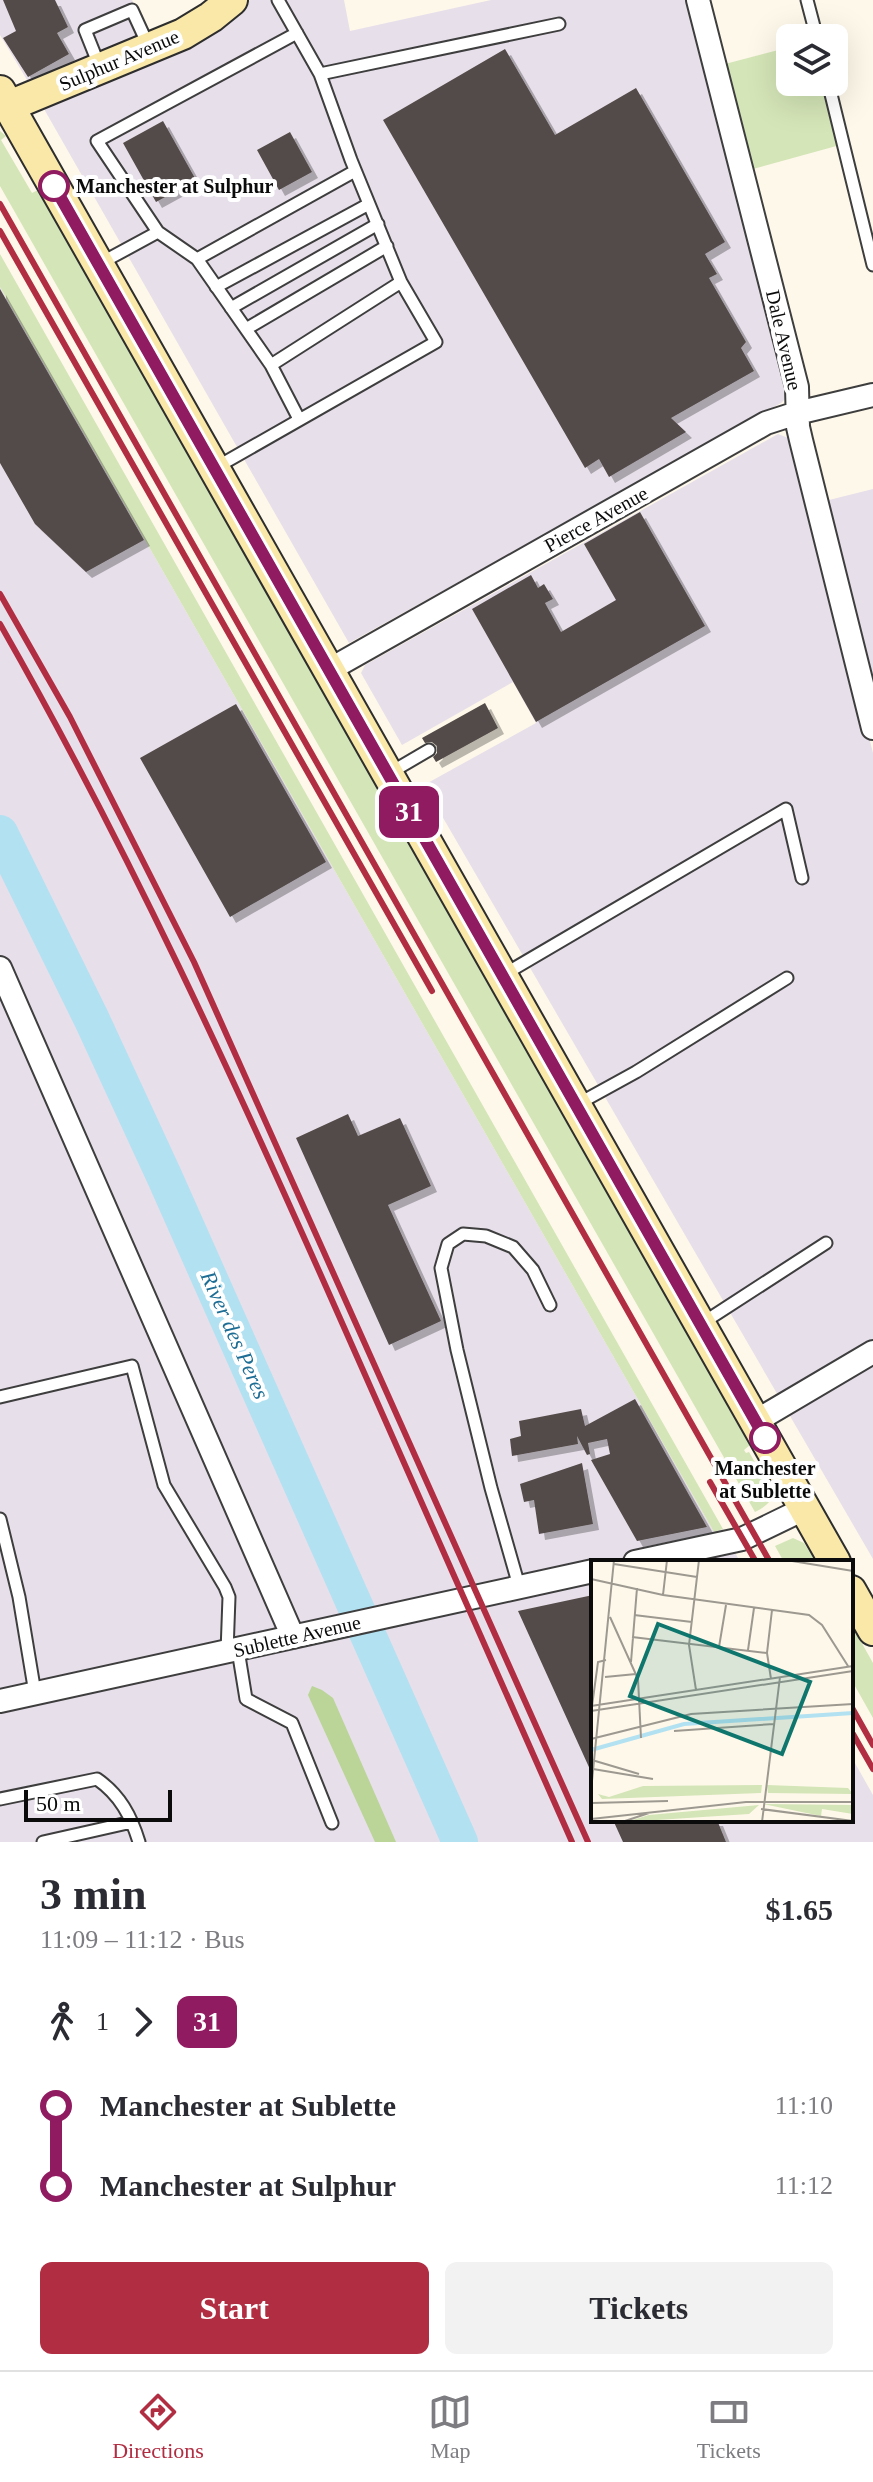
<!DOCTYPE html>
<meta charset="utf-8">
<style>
:root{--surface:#fff;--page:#f2f2f3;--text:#2b2b33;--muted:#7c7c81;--line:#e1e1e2;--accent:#b12d42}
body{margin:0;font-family:Georgia,serif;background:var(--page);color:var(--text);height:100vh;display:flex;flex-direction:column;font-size:30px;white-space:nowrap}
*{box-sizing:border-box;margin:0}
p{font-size:26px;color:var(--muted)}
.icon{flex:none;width:44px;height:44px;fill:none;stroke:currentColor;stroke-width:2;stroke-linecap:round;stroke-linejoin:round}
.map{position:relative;height:1842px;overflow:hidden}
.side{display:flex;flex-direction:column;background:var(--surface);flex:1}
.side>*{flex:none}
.badge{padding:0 16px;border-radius:12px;font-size:28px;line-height:52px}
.controls{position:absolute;left:776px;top:24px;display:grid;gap:16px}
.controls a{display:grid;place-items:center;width:72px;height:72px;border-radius:12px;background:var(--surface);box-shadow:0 8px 32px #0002;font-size:40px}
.scale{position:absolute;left:24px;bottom:20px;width:148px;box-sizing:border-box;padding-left:8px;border:4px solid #0b0b0b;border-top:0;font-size:22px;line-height:28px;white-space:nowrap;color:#0b0b0b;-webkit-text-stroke:6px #fff;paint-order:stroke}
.map>.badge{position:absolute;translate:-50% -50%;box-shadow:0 0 0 4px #fff}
.legs{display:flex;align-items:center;gap:12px;height:88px;padding:0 40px;font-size:26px}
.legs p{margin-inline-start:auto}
.head{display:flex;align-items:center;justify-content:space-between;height:136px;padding:0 40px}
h1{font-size:44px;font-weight:700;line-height:60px}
.button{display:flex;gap:16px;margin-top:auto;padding:16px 40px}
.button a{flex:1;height:92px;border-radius:12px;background:var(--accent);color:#fff;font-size:32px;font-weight:700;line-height:92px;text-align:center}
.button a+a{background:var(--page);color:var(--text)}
ul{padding:0 40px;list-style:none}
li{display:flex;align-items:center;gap:28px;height:80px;font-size:30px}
li i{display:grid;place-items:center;width:12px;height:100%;margin:0 10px;background:currentColor}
li i::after{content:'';width:20px;height:20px;margin:-10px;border:6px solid;border-radius:50%;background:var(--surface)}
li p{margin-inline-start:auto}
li:first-child i{background:linear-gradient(#0000 50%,currentColor 0)}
li:last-child i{background:linear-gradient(currentColor 50%,#0000 0)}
.dock{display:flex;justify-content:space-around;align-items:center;height:112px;border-top:2px solid var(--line);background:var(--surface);font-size:22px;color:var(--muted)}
.dock a{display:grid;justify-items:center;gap:4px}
.dock .current{color:var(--accent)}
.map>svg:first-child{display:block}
.industrial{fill:#e7dfea}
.green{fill:#d4e5b7}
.forest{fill:#bad597}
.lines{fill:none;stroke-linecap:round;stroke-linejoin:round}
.river{stroke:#b2e1f2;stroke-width:36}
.building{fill:#534b48;filter:url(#shadow)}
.lane-casing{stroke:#3e3e3e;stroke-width:15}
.street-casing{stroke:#3e3e3e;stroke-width:26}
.secondary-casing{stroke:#2d2d2d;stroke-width:34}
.lane{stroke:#fff;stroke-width:11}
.street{stroke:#fff;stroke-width:22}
.secondary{stroke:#fae8a9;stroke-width:30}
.rail{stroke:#b12d42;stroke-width:6}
.line-1-casing{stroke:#fff;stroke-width:18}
.line-1{stroke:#901b61;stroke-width:12}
.stop-1-dot{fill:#fff;stroke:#901b61;stroke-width:4}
.labels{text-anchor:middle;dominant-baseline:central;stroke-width:8;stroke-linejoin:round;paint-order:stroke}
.street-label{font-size:20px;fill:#0b0b0b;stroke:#fff}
.stop-label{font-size:20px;font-weight:bold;fill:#0b0b0b;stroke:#fff;text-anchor:start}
.water-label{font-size:22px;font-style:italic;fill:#1d6d94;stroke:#fff}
.inset-river{fill:none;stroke:#b2e1f2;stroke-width:4}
.inset-road{fill:none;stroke:#9d9991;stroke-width:2}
.view{fill:#0f766e;fill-opacity:0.15;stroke:#0f766e;stroke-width:4}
.inset-edge{fill:none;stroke:#0b0b0b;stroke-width:4}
</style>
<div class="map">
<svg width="873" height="1842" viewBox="0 0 873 1842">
<defs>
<filter id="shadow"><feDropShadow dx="6" dy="6" stdDeviation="0" flood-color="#0004"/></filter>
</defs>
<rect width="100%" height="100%" fill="#fef8ea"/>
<path class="industrial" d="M 0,0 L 132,0 L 153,37 L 243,8 L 250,0 L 344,0 L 350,31 L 491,0 L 688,0 L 788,390 L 787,397 L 781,403 L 349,643 L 36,95 L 0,35 Z
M 0,287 L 714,1532 L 723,1529 L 740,1562 L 593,1562 L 593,1820 L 851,1820 L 851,1756 L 873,1795 L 873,1842 L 0,1842 Z
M 778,434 L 791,439 L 795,444 L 873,753 L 873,1559 L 424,785 L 536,723 L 513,682 L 402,745 L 361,673 L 365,665 Z
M 873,489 L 873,704 L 825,501 Z"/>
<path class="green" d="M 790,47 L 790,82 L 823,82 L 840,145 L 753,169 L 725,64 Z
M 0,131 L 6,136 L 1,140 L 32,193 L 38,190 L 750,1445 L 744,1450 L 746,1453 L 749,1452 L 765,1480 L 764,1488 L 773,1489 C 773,1502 766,1506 755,1512 L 0,186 Z
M 0,254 L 723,1529 L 714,1532 L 0,287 Z
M 793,1538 L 804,1543 L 816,1562 L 784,1562 L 775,1546 Z
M 851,1624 L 873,1663 L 873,1718 L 851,1679 Z"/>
<path class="forest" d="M 312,1686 L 322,1690 L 333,1698 L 396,1842 L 375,1842 L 308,1695 Z"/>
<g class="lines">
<path class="river" d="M 0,833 L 92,1020 L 165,1178 L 460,1842"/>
</g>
<path class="building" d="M 3,0 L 55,0 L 68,27 L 57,33 L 69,54 L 28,77 L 3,38 L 16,31 Z
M 505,49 L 555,135 L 636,88 L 725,242 L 705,254 L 717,274 L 709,278 L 746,342 L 741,348 L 754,371 L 671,418 L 686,432 L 609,477 L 599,459 L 585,468 L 383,120 Z
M 163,121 L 196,180 L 156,202 L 123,143 Z
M 290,132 L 312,172 L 279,190 L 257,150 Z
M 0,289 L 144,540 L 86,572 L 35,524 L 0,463 Z
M 640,512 L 705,626 L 536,722 L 472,609 L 531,575 L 538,588 L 544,584 L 553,599 L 545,603 L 561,632 L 616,600 L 584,544 Z
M 485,703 L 498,728 L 436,762 L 433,757 L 437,753 L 437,746 L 432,742 L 425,743 L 422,738 Z
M 236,704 L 326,862 L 230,917 L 140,758 Z
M 348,1114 L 358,1136 L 400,1118 L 431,1186 L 388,1205 L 441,1321 L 389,1345 L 296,1138 Z
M 635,1399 L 707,1527 L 637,1541 L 591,1460 L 610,1454 L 607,1439 L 588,1443 L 590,1454 L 587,1455 L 577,1436 L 578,1444 L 512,1456 L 510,1439 L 521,1436 L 519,1421 L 581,1409 L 585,1426 Z
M 582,1463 L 593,1524 L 539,1534 L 534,1500 L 524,1502 L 520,1484 Z
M 593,1595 L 593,1776 L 518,1611 Z
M 613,1820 L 717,1820 L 726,1842 L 623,1842 Z"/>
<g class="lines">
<defs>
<path id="lane" d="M 278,0 L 320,74 L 559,24
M 807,0 L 817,38
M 99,65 L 85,30 L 132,10 L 149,47
M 320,74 L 351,160 L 401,282
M 828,82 L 873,265
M 158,232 L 197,259 L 271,365 L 299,419
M 197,259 L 355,171
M 99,264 L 158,232 L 97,141 L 297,33
M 216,287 L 369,204
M 231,308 L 378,224
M 246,329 L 387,246
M 215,468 L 436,342 L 401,282 L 271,365
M 388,774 L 429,750
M 503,975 L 786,809 L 802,878
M 576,1105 L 636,1072 L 787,978
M 701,1324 L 826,1243
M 0,1397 L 132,1366 L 164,1485 L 225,1587 L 229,1597 L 227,1652
M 0,1519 L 19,1597 L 35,1693
M 519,1586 L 491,1488 L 457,1350 L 441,1268 L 448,1244 L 463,1234 L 486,1236 L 513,1247 L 533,1270 L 550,1305
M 238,1650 L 246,1699 L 292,1723 L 332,1823
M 0,1799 L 97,1779 C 120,1795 131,1816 139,1842
M 43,1842 L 132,1822"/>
<path id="street" d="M 698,0 L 797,387 L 798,427 L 801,440 L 873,728
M 329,670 L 766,423 L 797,413 L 873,395
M 0,968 L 293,1637
M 756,1421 L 873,1352
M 635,1562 L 742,1539 L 804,1509
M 0,1701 L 593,1571"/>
<path id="secondary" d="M 0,91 L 835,1562
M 9,106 L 183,34 L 211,17 L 232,0
M 851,1591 L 873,1630"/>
</defs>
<use href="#lane" class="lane-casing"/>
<use href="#street" class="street-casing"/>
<use href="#secondary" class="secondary-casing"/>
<use href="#lane" class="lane"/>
<use href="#street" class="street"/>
<use href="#secondary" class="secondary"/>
<path class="rail" d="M 0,204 L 770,1562
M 0,231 L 432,991
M 0,594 L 70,717 L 194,962 L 588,1842
M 0,624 C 128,848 235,1081 339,1316 C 417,1491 494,1667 572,1842
M 710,1482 L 756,1562
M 851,1706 L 873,1745
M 853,1734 L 873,1769"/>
</g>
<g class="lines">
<defs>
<path id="line-1" d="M 54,186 L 765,1438"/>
</defs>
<use href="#line-1" class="line-1-casing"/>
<use href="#line-1" class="line-1"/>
</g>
<g class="stop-1-dot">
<circle cx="54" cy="186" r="14"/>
<circle cx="765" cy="1438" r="14"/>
</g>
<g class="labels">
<g class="street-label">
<text transform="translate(119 60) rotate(-23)">Sulphur Avenue</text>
<text transform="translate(784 340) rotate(77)">Dale Avenue</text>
<text transform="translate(596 519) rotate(-29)">Pierce Avenue</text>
<text transform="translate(297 1636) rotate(-13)">Sublette Avenue</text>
</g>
<g class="stop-label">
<text x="76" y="186">Manchester at Sulphur</text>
<text x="765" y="1468" text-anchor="middle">Manchester<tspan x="765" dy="23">at Sublette</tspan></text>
</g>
<g class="water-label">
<text transform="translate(235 1335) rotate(66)">River des Peres</text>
</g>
</g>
<g transform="translate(591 1560)">
<rect width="262" height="262" fill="#fef8ea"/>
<path d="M 4,214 L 7,234 L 18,237 L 52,226 L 171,225 L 170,233 L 11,239 L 7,234 ZM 176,225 L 257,228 L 262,234 L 177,233 ZM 172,244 L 262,245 L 262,254 L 231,249 L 230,256 ZM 168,245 L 158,254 L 35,262 L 58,255 Z" fill="#d4e5b7"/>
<path class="inset-river" d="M 0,190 L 93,164 L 262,153"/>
<path class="inset-road" d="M 195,0 L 262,11M 23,4 L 106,17M 0,19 L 72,35 L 218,55 L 231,65 L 257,106M 72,35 L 76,0M 43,55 L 101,62M 19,57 L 47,119 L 50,178M 41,77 L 176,93M 128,87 L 135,45M 157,90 L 163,48M 40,102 L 46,28M 14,117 L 45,114M 180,119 L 176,93 L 181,50M 105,130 L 98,85 L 108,0M 0,146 L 262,106M 1,146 L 7,102 L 15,100M 0,151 L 262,111M 83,171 L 183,164M 0,179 L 100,154 L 262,144M 1,200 L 48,214M 2,209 L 62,219M 0,231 L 23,0M 1,243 L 77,241M 170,249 L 262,261M 0,259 L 155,242 L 262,242M 31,262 L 58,253M 171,262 L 189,117"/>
<path class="view" d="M 67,64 L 219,122 L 191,194 L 39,136 Z"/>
<rect width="262" height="262" class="inset-edge"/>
</g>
</svg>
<div class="controls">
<a><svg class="icon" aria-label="layers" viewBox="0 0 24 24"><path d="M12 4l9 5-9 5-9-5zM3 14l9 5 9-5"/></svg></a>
</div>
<div class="scale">50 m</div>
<b class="badge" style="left:409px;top:812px;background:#901b61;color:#fff">31</b>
</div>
<section class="side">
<div class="head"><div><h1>3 min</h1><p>11:09 – 11:12 · Bus</p></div><b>$1.65</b></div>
<div class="legs"><svg class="icon" aria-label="walk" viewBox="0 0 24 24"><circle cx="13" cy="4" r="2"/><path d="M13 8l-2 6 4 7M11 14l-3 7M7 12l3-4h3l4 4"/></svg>1<svg class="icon" aria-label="forward" viewBox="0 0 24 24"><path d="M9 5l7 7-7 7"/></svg><b class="badge" style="background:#901b61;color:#fff">31</b></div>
<ul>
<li><i style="color:#901b61"></i><b>Manchester at Sublette</b><p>11:10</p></li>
<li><i style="color:#901b61"></i><b>Manchester at Sulphur</b><p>11:12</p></li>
</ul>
<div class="button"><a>Start</a><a>Tickets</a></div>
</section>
<nav class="dock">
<a class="current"><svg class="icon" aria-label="directions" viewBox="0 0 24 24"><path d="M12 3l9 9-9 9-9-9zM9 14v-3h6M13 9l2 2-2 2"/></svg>Directions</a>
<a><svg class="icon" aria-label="map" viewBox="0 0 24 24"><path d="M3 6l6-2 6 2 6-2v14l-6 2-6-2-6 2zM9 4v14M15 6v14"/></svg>Map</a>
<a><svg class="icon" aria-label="tickets" viewBox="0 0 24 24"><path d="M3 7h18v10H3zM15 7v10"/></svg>Tickets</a>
</nav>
